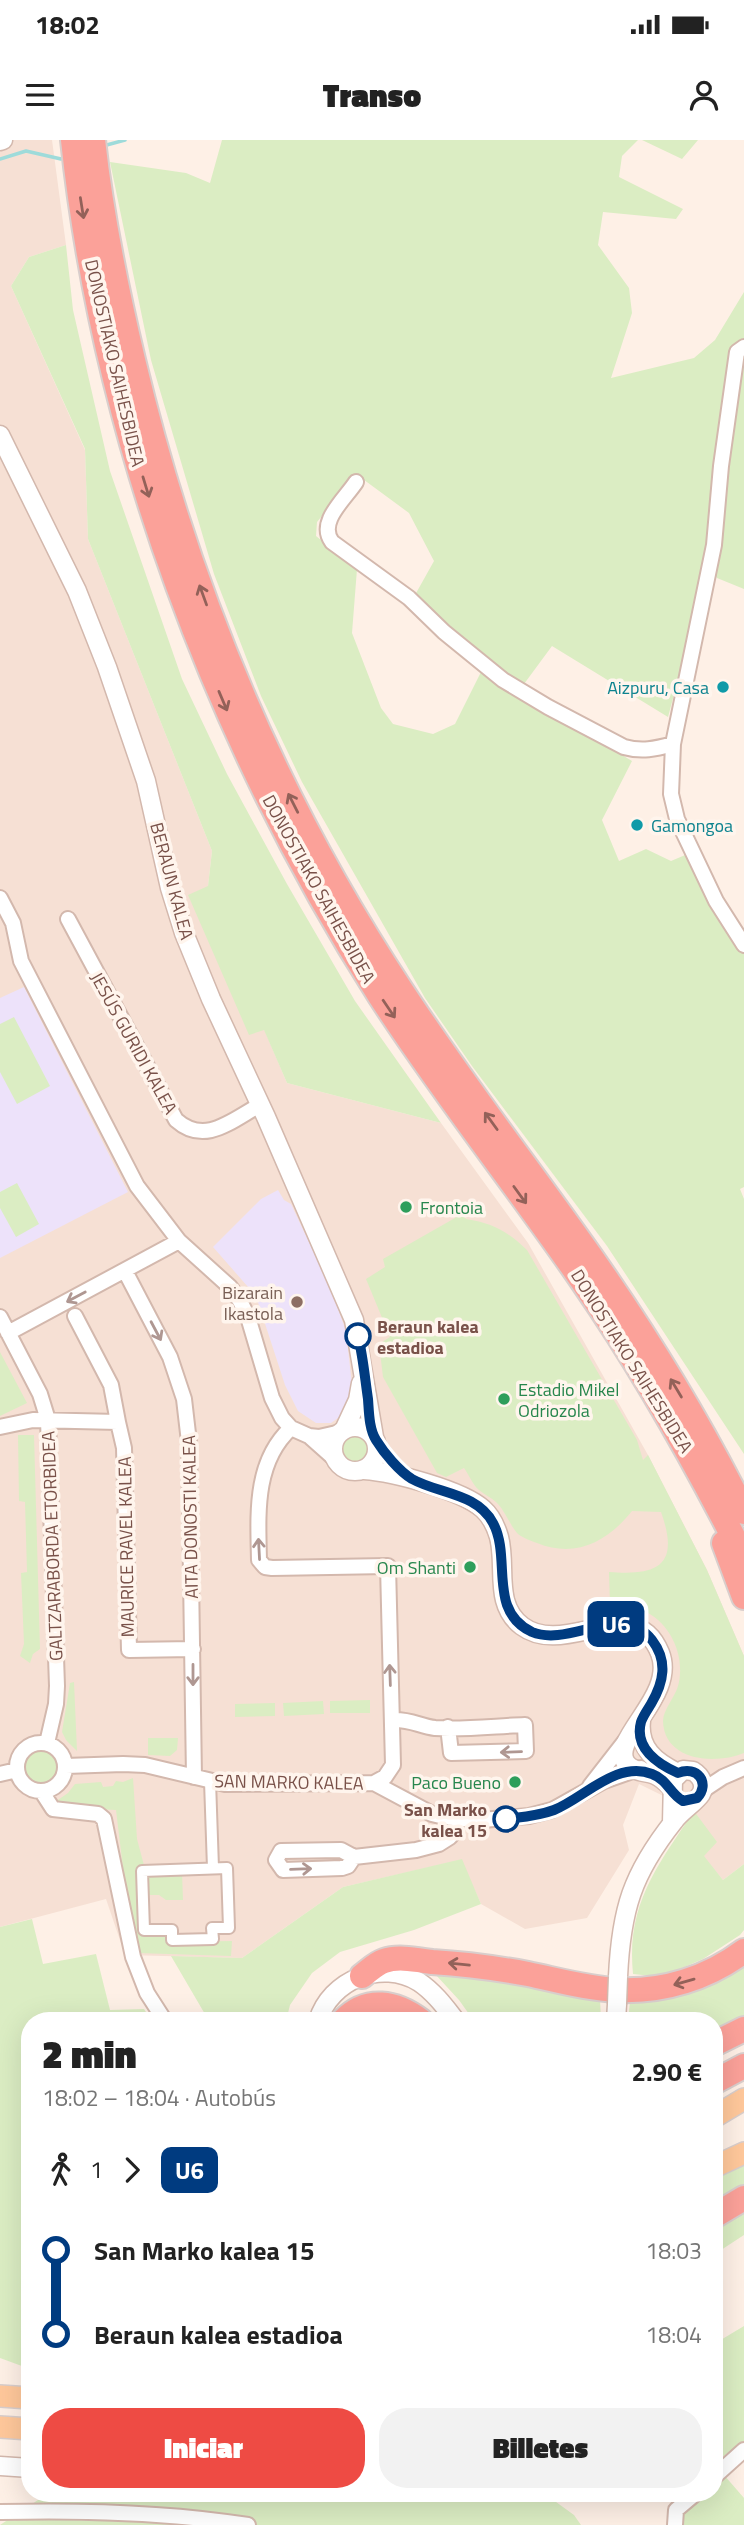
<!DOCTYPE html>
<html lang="es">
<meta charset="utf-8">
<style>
:root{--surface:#fff;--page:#f2f2f2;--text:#222;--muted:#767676;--accent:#ee4b44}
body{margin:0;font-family:"Titillium Web",sans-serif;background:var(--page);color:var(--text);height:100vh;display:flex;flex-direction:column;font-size:26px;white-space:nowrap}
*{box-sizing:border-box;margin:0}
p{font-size:23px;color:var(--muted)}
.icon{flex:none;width:38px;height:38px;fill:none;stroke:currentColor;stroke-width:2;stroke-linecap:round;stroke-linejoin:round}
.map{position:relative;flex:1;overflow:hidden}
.details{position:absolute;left:21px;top:1872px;width:702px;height:490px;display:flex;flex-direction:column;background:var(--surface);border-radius:28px;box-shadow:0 7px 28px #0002}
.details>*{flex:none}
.badge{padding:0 14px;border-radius:10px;font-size:24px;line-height:46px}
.map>.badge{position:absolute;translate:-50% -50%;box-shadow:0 0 0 4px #fff}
.legs{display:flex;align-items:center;gap:10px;height:77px;padding:0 21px;font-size:23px}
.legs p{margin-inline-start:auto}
.headline{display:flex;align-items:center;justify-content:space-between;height:119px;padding:0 21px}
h1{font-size:38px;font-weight:800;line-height:52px}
.action{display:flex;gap:14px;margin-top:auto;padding:14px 21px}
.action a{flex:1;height:80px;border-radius:28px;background:var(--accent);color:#fff;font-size:28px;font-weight:800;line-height:80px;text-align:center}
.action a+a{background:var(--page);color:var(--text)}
ul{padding:0 21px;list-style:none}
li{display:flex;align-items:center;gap:24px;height:84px;font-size:26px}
li i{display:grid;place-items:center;width:10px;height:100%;margin:0 9px;background:currentColor}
li i::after{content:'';width:18px;height:18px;margin:-9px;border:5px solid;border-radius:50%;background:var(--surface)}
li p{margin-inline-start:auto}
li:first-child i{background:linear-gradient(#0000 50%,currentColor 0)}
li:last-child i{background:linear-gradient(currentColor 50%,#0000 0)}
.status{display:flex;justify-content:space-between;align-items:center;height:49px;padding:0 35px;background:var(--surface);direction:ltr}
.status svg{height:19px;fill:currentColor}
header{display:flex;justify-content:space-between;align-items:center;height:91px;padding:0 21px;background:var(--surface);font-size:32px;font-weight:800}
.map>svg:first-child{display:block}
.residential{fill:#f6e0d4}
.education{fill:#ede2fa}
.green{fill:#dbedc3}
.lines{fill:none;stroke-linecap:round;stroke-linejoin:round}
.stream{stroke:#9edbda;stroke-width:3.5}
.pedestrian-casing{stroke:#d3b8ad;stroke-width:14}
.minor-casing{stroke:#d3b8ad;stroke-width:18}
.tertiary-casing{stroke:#d3b8ad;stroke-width:21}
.primary-casing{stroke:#d9cecc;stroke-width:24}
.motorway-casing{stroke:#d9cecc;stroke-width:28}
.pedestrian{stroke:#fff;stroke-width:10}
.minor{stroke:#fff;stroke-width:14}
.tertiary{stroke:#fff;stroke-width:18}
.primary{stroke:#ffc89b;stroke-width:21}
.motorway{stroke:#fba199;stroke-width:24}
.tertiary-bridge-casing{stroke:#d3b8ad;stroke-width:21;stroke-linecap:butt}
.tertiary-bridge{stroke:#fff;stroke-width:18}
.oneway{stroke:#936159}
.oneway2{stroke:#af9792}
.line-1-casing{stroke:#fff;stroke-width:16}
.line-1{stroke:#003b80;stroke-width:10}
.culture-dot{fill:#0f9aa8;stroke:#fff5ed;stroke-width:2.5}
.leisure-dot{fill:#2e9e5b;stroke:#fff5ed;stroke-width:2.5}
.education-dot{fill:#8d6e63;stroke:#fff5ed;stroke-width:2.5}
.stop-1-dot{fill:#fff;stroke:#003b80;stroke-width:3.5}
.labels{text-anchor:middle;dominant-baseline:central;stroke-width:7;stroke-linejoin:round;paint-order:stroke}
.street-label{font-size:18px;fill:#795149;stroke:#fff5ed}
.culture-label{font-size:18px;fill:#0d838f;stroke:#fff5ed;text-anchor:end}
.leisure-label{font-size:18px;fill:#27864d;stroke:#fff5ed;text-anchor:start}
.education-label{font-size:18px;fill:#785e54;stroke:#fff5ed;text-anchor:end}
.stop-label{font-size:18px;font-weight:bold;fill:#795149;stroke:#fff5ed;text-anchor:start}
</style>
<div class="status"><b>18:02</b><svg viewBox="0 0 49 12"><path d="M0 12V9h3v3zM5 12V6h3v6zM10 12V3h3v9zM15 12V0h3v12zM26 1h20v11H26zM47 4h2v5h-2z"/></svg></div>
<header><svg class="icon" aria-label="menu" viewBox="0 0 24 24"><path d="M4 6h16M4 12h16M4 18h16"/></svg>Transo<svg class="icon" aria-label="person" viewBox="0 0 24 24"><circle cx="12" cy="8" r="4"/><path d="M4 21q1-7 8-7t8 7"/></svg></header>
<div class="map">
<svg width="744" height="2385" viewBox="0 0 744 2385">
<rect width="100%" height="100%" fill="#fef0e6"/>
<path class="residential" d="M 0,0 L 52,0 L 66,105 L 29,117 L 11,146 L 85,310 L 88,399 L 212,711 L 207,755 L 287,943 L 441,983 L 528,1103 L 648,1315 L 707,1430 L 744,1516 L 744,1724 L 723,1740 L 703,1716 L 694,1671 L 639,1644 L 623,1685 L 629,1710 L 587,1778 L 525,1789 L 481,1764 L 461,1720 L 343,1747 L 242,1818 L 125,1815 L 106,1759 L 0,1787 Z"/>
<path class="education" d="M 24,847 L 128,1052 L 0,1118 L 0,858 Z
M 278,1050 L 284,1060 L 291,1064 L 330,1147 L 346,1191 L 352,1245 L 351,1259 L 345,1273 L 331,1283 L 316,1283 L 298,1271 L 285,1245 L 256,1156 L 213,1107 L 261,1059 Z"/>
<path class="green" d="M 222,0 L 638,0 L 622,16 L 619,37 L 683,69 L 676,79 L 603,72 L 598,105 L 629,148 L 632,173 L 611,238 L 694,218 L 715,200 L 744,152 L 744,449 L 717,438 L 704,419 L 685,514 L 668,577 L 552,506 L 524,544 L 493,526 L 415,455 L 434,421 L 409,373 L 356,334 L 317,382 L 316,396 L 357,429 L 352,493 L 381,568 L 393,584 L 433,594 L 455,584 L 483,528 L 537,564 L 632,621 L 602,680 L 619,721 L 646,709 L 671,721 L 690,713 L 744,812 L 744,1047 L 740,1049 L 744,1059 L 744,1314 L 607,1106 L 472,926 L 425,858 L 302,642 L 261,556 L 214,434 L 151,220 L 110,22 L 186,33 L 210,43 Z
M 642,0 L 698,0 L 682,19 Z
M 66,105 L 73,170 L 110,331 L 182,539 L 227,634 L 287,744 L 355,861 L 441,983 L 287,943 L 264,890 L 249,895 L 188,755 L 208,746 L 212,711 L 88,399 L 85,309 L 11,146 L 29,117 Z
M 14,877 L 50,946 L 17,964 L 0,932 L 0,884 Z
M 17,1043 L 39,1084 L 16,1097 L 0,1068 L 0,1052 Z
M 462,1074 L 466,1079 C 493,1083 508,1092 527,1110 L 637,1300 L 643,1320 L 648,1315 L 707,1430 L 744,1516 L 744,1613 C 715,1625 664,1621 663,1581 C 663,1570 675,1557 678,1546 C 686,1517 671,1482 642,1470 C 633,1466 620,1465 610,1465 L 609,1432 C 659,1436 680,1425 661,1372 L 632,1371 C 608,1401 576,1419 537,1403 C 531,1401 523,1398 518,1394 C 511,1387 505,1371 497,1363 C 492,1358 485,1355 479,1350 C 473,1345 469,1335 464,1328 L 446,1337 L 437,1333 L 383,1237 L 379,1204 L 390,1197 L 366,1139 L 385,1127 L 383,1119 Z
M 0,1212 L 27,1263 L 0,1276 Z
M340 1310a15 15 0 1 1 30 0a15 15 0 1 1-30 0Z
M 18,1295 L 34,1295 L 40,1509 L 33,1514 L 30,1523 L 20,1516 L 24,1504 L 21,1433 L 27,1432 L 25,1362 L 19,1361 Z
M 74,1542 L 77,1611 L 66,1600 L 62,1592 L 70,1543 Z
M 370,1560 L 370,1573 L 330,1573 L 330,1561 Z
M 323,1561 L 324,1574 L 284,1576 L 283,1563 Z
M 275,1563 L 275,1576 L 235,1577 L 235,1564 Z
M 148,1598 L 178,1598 L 177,1610 L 170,1616 L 148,1615 Z
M22 1627a18 18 0 1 1 36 0a18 18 0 1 1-36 0Z
M 133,1638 L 137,1699 L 145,1729 L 142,1792 L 170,1793 L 170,1802 L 232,1801 L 231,1816 L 137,1813 L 131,1794 L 116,1670 L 75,1668 L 55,1662 L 68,1653 L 75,1644 L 101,1642 L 103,1647 L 113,1646 L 116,1641 L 123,1642 Z
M 694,1671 L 717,1702 L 704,1716 L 723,1740 L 744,1724 L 744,1790 L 740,1795 L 703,1819 L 661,1837 L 633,1834 C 626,1764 658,1725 694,1671 Z
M 462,1719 L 481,1764 L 414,1790 L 340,1812 L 312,1833 L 290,1865 L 286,1881 L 209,1881 L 171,1816 L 242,1818 L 343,1747 Z
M 182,1732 L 183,1760 L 166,1760 L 159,1755 L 147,1755 L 145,1734 Z
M 32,1779 L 43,1824 L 96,1814 L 110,1870 L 144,1869 L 152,1881 L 30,1881 L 30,2229 L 0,2218 L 0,1787 Z
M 744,1822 L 744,1877 L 714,1891 L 714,1881 L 628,1881 L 630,1862 Z
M 435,1834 L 465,1835 L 600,1858 L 601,1881 L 474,1881 L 459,1860 Z
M 744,2025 L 744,2045 L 714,2061 L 714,2040 Z
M 744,2073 L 744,2095 L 721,2110 L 714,2121 L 714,2092 Z
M 744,2186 L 744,2301 L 714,2323 L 714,2230 L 716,2224 L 714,2204 Z
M 724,2335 L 744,2358 L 744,2385 L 683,2385 L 683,2372 L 703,2354 L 714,2354 L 714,2344 Z
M 227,2354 L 545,2354 L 574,2375 L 581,2385 L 0,2385 L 38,2360 L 169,2361 Z"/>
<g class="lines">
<path class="stream" d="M 103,6 L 125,0
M 0,19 L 26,11 L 61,19 L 65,17"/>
<defs>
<path id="pedestrian" d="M 210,1641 L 213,1728
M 227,1728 L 229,1788 L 212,1788 L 213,1799 L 172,1800 L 172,1790 L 144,1790 L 142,1731 Z"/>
<path id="minor" d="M 744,207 L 737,212 L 721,326 L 714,405 L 673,604 L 671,654 L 677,679 L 716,761 L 744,805
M 356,342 C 345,359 317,382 332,402 L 409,458 L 444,492 L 503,540 L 548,567 L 624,607 C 642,612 655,609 673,604
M 0,758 L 13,783 L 21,821 L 137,1046 L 179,1101 L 230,1147 L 240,1161 L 248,1177 L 272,1258 L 282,1278 L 291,1288 L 309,1296 L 319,1297 L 341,1292
M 68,779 L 176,980 C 205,1006 232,980 260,965
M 125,1131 L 170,1217 L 184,1259 L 189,1302 L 194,1637
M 75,1176 L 111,1245 L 118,1282
M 0,1177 L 40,1254 L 48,1280 L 57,1546 L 56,1564 L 47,1603
M 8,1193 L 179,1101
M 0,1287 L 33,1280 L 118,1282 L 124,1308 L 129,1510 L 193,1509
M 291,1288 C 254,1322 258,1374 259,1420 L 265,1427 L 272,1428 L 388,1426 L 393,1625 L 385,1637 L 374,1643
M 309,1296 L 336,1320
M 392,1580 C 411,1579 419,1586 435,1588 C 464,1590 496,1586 525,1585 L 526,1611 L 451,1613 L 448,1587
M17 1627a24 24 0 1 1 48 0a24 24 0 1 1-48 0Z
M 66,1626 L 123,1624 L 145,1625 L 225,1644 L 374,1643 L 432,1674 L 444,1677 L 482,1680 L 529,1676 L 552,1670 L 604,1641 L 641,1628
M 0,1634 L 17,1630
M 590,1646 L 625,1601
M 702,1651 L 723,1637 L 744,1628
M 42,1652 L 53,1669 L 98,1674 L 104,1679 L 133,1817 L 147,1853 L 165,1881
M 354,1717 L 348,1726 L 342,1728 L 283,1730 L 276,1720 L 281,1711 L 341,1710 L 354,1717 L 416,1710 L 439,1704 L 450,1697 L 454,1692 L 456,1678
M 714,2337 L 744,2310
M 0,2372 C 83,2370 166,2372 248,2385
M 675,2385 L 676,2370 L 695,2354"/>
<path id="tertiary" d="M 0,1 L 3,0
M 0,295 L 77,451 L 107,527 L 146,641 L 170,748 L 184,793 L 211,859 L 266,977 L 354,1180 L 374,1297
M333 1309a22 22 0 1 1 44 0a22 22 0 1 1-44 0Z
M 344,1290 L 358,1260 L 361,1243
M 364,1330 C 393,1332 462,1350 483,1369 C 491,1376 496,1387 499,1397 C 507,1427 493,1464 522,1486 C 566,1519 634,1449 660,1513 C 677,1556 609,1599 626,1623 C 633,1633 646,1631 655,1635 C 662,1638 667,1643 672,1648
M 641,1581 C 638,1608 655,1622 678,1633
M 618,1837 C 621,1770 632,1734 674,1681 C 681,1671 695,1663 701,1654 C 706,1645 701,1636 693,1631 L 683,1630 L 673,1640 L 672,1683
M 318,1881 C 330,1840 381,1819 419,1842 C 434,1852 445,1867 456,1881
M 616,1881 L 617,1864
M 0,2326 L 30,2328"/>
<path id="primary" d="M 714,1977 L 744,1959
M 714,2027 L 744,2013
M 0,2256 L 30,2258
M 0,2287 L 30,2289"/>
<path id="motorway" d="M 73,0 C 105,300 218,602 380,856 C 444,955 517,1046 583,1142 C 645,1232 695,1321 744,1418
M 93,0 C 101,74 116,148 133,220 C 186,444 274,658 401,850 C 463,945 533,1034 598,1127 C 652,1205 702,1287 744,1372
M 724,1403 L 744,1457
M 362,1836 C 369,1831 375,1824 384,1821 C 398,1816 417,1820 432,1822 C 464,1824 496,1828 528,1834 C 557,1840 588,1849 618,1850 C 664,1852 708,1838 744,1811
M 343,1881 C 367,1856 396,1862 421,1881
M 714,1904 L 744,1889
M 714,1942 L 744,1926
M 714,2076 L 744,2058"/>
</defs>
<use href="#pedestrian" class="pedestrian-casing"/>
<use href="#minor" class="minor-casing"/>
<use href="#tertiary" class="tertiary-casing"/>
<use href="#primary" class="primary-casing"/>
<use href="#motorway" class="motorway-casing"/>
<use href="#pedestrian" class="pedestrian"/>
<use href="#minor" class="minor"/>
<use href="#tertiary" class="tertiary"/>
<use href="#primary" class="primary"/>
<use href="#motorway" class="motorway"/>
<defs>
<path id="tertiary-bridge" d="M 617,1864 L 618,1837"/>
</defs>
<use href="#tertiary-bridge" class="tertiary-bridge-casing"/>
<use href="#tertiary-bridge" class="tertiary-bridge"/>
</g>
<defs><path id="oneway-shaft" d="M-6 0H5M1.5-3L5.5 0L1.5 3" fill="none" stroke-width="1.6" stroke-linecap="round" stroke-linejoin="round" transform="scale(1.75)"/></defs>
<g class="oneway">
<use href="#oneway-shaft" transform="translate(82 68) rotate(81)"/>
<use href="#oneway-shaft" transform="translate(146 347) rotate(73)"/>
<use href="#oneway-shaft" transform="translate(203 455) rotate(-110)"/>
<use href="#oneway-shaft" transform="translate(223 561) rotate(67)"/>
<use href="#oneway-shaft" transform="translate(293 663) rotate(-117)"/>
<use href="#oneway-shaft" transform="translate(389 869) rotate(56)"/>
<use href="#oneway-shaft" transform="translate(491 981) rotate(-126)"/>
<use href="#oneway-shaft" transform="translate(520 1055) rotate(54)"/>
<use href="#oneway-shaft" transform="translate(676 1248) rotate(-121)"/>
<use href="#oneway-shaft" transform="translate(459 1824) rotate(-174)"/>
<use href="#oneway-shaft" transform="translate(684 1842) rotate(164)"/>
</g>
<g class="oneway2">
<use href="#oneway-shaft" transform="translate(76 1157) rotate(152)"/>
<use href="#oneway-shaft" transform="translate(156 1191) rotate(62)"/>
<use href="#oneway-shaft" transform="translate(259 1409) rotate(-93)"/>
<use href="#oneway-shaft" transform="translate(193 1535) rotate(90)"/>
<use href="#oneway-shaft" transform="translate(390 1535) rotate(-92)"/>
<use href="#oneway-shaft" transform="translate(511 1612) rotate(178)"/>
<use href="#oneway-shaft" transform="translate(301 1729) rotate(-2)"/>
</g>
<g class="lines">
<defs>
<path id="line-1" d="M 358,1196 C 363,1216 365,1239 368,1259 C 369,1272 369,1289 376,1300 C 384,1313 399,1331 412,1339 C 439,1354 477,1353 493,1383 C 512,1418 487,1471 532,1492 C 570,1508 622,1461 652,1500 C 668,1521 664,1542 651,1564 C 648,1569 643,1576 641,1582 C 634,1608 658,1624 678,1633 C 697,1625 711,1643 697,1658 L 683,1661 C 670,1654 668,1640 652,1634 C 617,1620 584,1658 554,1670 C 538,1676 522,1677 506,1679"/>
</defs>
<use href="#line-1" class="line-1-casing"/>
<use href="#line-1" class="line-1"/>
</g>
<g class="culture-dot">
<circle cx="723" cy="547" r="7"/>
<circle cx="637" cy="685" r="7"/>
</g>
<g class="leisure-dot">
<circle cx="406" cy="1067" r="7"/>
<circle cx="504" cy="1259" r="7"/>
<circle cx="470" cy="1427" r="7"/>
<circle cx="515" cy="1642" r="7"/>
</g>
<circle class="education-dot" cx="297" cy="1162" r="7"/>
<g class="stop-1-dot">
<circle cx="358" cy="1196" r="12"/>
<circle cx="506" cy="1679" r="12"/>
</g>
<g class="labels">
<g class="street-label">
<text transform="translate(115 223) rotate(77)">DONOSTIAKO SAIHESBIDEA</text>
<text transform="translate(172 741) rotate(75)">BERAUN KALEA</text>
<text transform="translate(319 749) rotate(61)">DONOSTIAKO SAIHESBIDEA</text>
<text transform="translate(134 903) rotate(61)">JESÚS GURIDI KALEA</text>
<text transform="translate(632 1221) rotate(58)">DONOSTIAKO SAIHESBIDEA</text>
<text transform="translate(190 1377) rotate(-91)">AITA DONOSTI KALEA</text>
<text transform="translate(52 1406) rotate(-92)">GALTZARABORDA ETORBIDEA</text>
<text transform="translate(126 1407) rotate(-91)">MAURICE RAVEL KALEA</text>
<text transform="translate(289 1642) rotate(1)">SAN MARKO KALEA</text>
</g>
<g class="culture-label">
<text x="709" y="547">Aizpuru, Casa</text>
<text x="651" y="685" text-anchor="start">Gamongoa</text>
</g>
<g class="leisure-label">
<text x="420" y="1067">Frontoia</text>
<text x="518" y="1249">Estadio Mikel<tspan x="518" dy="21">Odriozola</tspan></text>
<text x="456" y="1427" text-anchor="end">Om Shanti</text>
<text x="501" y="1642" text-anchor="end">Paco Bueno</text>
</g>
<g class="education-label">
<text x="283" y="1152">Bizarain<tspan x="283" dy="21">Ikastola</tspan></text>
</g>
<g class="stop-label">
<text x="377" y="1186">Beraun kalea<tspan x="377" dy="21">estadioa</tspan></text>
<text x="487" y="1669" text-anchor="end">San Marko<tspan x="487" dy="21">kalea 15</tspan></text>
</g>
</g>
</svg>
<b class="badge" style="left:616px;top:1484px;background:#003b80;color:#fff">U6</b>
<section class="details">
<div class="headline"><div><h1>2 min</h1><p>18:02 – 18:04 · Autobús</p></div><b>2.90 €</b></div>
<div class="legs"><svg class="icon" aria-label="walk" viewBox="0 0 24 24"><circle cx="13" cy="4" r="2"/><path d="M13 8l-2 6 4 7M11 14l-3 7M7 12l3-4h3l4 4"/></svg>1<svg class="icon" aria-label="forward" viewBox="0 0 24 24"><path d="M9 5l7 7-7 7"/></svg><b class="badge" style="background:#003b80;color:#fff">U6</b></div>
<ul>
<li><i style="color:#003b80"></i><b>San Marko kalea 15</b><p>18:03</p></li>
<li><i style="color:#003b80"></i><b>Beraun kalea estadioa</b><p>18:04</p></li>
</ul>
<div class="action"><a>Iniciar</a><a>Billetes</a></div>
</section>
</div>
